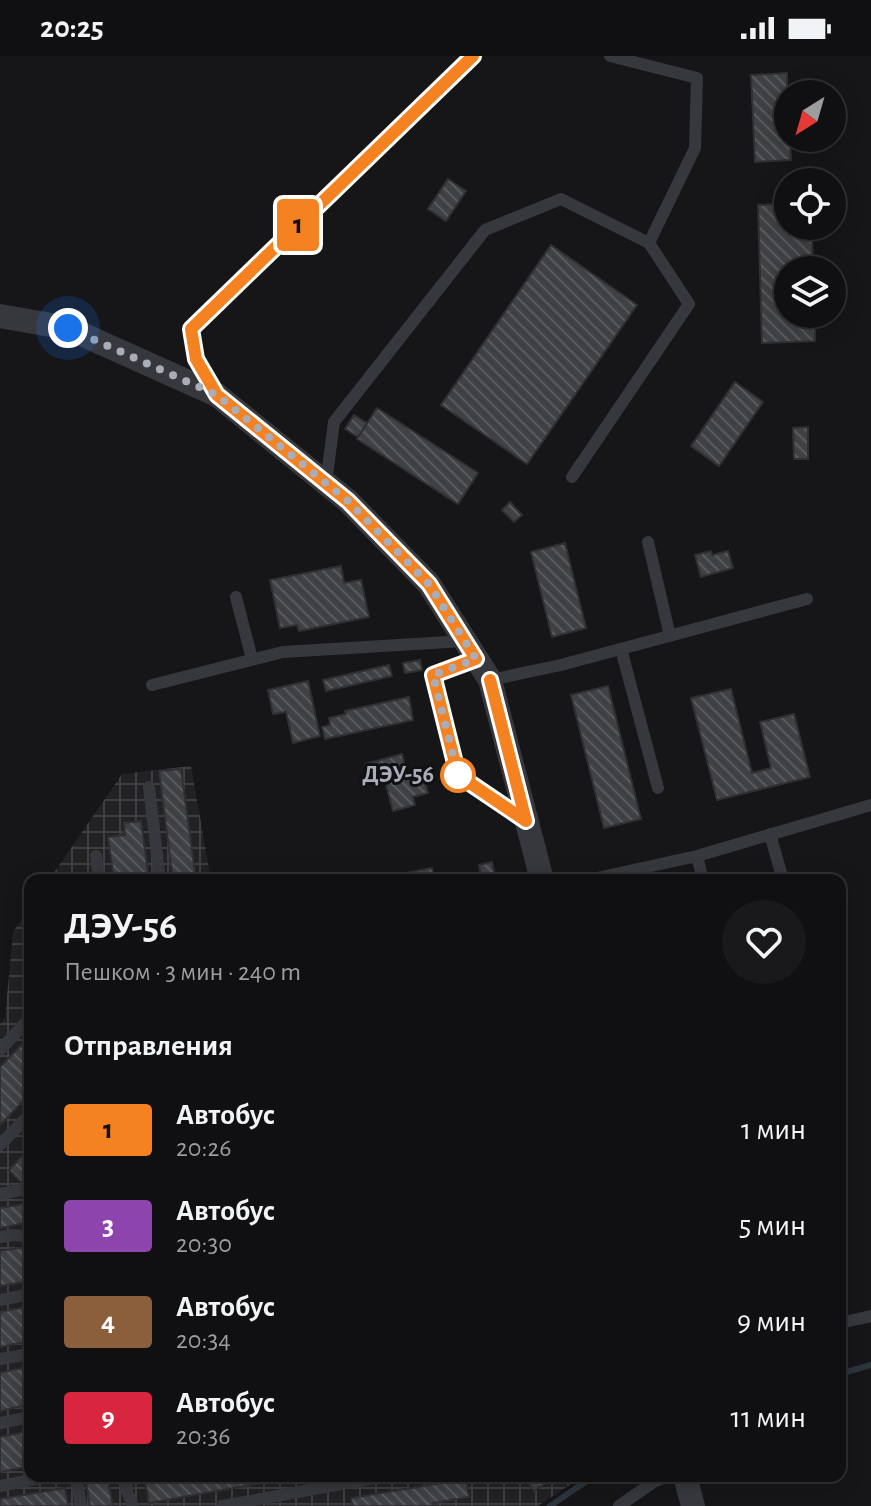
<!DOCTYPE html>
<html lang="ru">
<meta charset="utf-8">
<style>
:root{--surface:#101012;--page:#19191b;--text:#f1f3f6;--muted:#9c9d9f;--line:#303032}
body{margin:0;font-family:"Alegreya Sans",sans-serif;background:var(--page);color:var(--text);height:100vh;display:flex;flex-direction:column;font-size:30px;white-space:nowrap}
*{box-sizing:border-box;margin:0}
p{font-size:26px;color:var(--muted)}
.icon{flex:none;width:44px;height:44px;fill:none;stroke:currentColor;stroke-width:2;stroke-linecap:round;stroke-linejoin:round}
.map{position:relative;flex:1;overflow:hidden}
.details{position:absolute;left:24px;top:818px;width:822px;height:608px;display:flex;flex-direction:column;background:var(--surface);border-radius:16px;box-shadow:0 4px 20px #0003,0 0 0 2px var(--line)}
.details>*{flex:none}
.badge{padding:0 16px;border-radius:6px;font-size:28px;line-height:52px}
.needle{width:52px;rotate:217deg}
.buttons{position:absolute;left:774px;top:24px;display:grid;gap:16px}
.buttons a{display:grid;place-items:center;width:72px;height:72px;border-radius:50%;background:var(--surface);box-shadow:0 4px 20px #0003,0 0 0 2px var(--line);font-size:40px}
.you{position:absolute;width:40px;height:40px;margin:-20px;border:6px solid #fff;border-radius:50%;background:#1a73e8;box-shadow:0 0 0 12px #1a73e833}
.map>.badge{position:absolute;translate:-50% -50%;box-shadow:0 0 0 4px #fff}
h2{padding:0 40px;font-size:30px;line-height:72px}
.round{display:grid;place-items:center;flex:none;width:84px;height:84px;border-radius:42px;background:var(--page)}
.summary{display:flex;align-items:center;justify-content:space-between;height:136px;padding:0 40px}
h1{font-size:38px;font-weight:600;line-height:60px}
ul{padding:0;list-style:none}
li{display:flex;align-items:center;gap:24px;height:96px;padding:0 40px}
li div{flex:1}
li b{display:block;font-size:30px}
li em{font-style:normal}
li .badge{min-width:88px;font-weight:700;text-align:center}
.status{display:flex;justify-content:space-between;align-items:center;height:56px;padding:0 40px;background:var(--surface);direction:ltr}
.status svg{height:22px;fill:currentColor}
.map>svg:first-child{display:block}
.industrial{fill:url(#industrial-grid)}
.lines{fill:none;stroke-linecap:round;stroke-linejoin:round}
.stream{stroke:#2c353c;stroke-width:6}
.building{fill:url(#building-back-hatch);stroke:#303034;stroke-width:2}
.service{stroke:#37383d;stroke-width:12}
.minor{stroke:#37383d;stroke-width:24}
.line-casing{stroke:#fff;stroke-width:18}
.line{stroke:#f58220;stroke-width:12}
.walk{stroke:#a8adb8;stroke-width:8;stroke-dasharray:0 14.4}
.stop-dot{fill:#fff;stroke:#f58220;stroke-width:4}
.labels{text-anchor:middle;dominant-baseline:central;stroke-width:6;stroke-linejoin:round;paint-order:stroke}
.stop-label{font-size:24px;font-weight:bold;fill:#a8adb8;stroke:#111113;text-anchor:end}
</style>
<div class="status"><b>20:25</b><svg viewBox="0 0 49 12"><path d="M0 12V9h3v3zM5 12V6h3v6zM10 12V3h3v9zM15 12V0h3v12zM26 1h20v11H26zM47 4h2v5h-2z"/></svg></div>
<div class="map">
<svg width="871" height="1450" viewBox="0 0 871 1450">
<defs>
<pattern id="industrial-grid" width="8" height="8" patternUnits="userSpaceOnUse" patternTransform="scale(2)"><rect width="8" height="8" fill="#222225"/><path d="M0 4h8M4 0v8" fill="none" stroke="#3f3f43"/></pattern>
<pattern id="building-back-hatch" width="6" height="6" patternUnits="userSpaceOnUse" patternTransform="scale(2)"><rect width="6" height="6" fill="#404145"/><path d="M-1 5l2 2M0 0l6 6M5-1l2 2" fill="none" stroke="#595a5e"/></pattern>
</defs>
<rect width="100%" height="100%" fill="#161618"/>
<path class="industrial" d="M 191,710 L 211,824 L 49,824 L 122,718 Z
M 30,851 L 30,1420 L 583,1420 L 538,1450 L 0,1450 L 0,968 L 5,962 L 13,876 Z"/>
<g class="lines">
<path class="stream" d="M 840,1318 L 871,1309
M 550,1450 L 594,1420"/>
</g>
<path class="building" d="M 787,17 L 788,82 L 790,82 L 791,104 L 755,106 L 751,19 Z
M 448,123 L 466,135 L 446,165 L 428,153 Z
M 788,148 L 788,170 L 812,170 L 813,214 L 788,214 L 788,258 L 815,258 L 815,285 L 762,287 L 758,149 Z
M 551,189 L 637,249 L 527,408 L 441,349 Z
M 735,326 L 763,346 L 719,410 L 691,390 Z
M 377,352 L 478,417 L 458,448 L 357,383 Z
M 354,359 L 367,367 L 358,381 L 345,373 Z
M 808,371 L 808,403 L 794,403 L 793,372 Z
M 510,446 L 522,459 L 514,466 L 502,454 Z
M 565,487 L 586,572 L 552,581 L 531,496 Z
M 711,495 L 712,499 L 728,495 L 733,512 L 701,521 L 695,499 Z
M 341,510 L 344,527 L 361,524 L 369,561 L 299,575 L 297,569 L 280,572 L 270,524 Z
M 420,604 L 422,614 L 405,617 L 403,607 Z
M 389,609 L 392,620 L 326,635 L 323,624 Z
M 308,625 L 320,680 L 293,687 L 286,656 L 273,658 L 268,634 Z
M 608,630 L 641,763 L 604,772 L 571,639 Z
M 731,633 L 752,717 L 771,712 L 760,666 L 794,658 L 810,721 L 717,744 L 691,642 Z
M 409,641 L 413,664 L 325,683 L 322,671 L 330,669 L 329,662 L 346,658 L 345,655 Z
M 402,698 L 408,723 L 423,719 L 428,737 L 413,741 L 415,749 L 393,755 L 384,721 L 370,725 L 365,708 Z
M 181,713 L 196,824 L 173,824 L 159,715 Z
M 141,765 L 149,824 L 114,824 L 108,781 L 125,779 L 124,767 Z
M 492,806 L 496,824 L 482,824 L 479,809 Z
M 432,812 L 435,824 L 380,824 L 380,822 Z
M 30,980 L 30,1038 L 0,1069 L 0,1011 Z
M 30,1092 L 30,1121 L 23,1128 L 9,1114 Z
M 30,1147 L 30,1166 L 0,1172 L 0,1152 Z
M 26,1191 L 30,1225 L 0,1230 L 0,1195 Z
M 30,1250 L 30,1285 L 0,1291 L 0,1256 Z
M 30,1310 L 30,1348 L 0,1355 L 0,1317 Z
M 30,1375 L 30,1410 L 0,1416 L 0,1381 Z
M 85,1420 L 107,1420 L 113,1450 L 90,1450 Z
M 144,1420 L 301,1420 L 149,1447 Z
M 524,1420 L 555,1420 L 534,1435 Z
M 466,1423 L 469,1441 L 433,1447 L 434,1450 L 352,1450 L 351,1442 Z
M 65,1432 L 68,1450 L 0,1450 L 0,1443 Z"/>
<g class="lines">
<path class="service" d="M 610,0 L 697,22 L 695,92 L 649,187
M 213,332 L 196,303 L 191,273 L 473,0
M 326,427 L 334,366 L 485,174 L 561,143 L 649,187 L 689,248 L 572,421
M 648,486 L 670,580
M 236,541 L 252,603
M 621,593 L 658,732
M 476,603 L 433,619 L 458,719 L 524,763
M 490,624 L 561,609 L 807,543
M 152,629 L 283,596 L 465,585
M 149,731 L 160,824
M 770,778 L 783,824
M 96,800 L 99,824
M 697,800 L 703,824
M 588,824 L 697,800 L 871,749
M 0,994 L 30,962
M 0,1089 L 30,1058
M 0,1138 L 30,1132
M 0,1181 L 14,1179 L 30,1181
M 0,1244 L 30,1238
M 840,1267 L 871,1260
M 0,1303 L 30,1298
M 0,1367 L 30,1361
M 76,1420 L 81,1450
M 128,1420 L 126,1433 L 133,1450
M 0,1430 L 51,1420
M 222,1450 L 385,1420
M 619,1450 L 655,1425 L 669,1420"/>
<path class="minor" d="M 0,260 L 68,272 L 217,339 L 348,445 L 429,528 L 490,624 L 542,824
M 685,1420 L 693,1450"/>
</g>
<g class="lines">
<defs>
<path id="line" d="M 473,0 L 191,273 L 196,303 L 217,339 L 348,445 L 429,528 L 476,603 L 433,619 L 458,719 L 526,765 L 490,624"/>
</defs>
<use href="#line" class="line-casing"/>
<use href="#line" class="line"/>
<path class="walk" d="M 68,272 L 217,339 L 348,445 L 429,528 L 476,603 L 433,619 L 458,719"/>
</g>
<circle class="stop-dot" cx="458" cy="719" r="16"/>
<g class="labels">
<g class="stop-label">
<text x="434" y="719">ДЭУ-56</text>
</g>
</g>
</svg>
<div class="buttons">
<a><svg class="needle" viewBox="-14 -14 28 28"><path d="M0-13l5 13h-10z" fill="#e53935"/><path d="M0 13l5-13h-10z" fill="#9c9d9f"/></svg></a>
<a><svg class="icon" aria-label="locate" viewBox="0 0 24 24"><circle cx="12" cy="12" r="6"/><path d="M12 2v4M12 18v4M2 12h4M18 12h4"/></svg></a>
<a><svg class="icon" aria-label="layers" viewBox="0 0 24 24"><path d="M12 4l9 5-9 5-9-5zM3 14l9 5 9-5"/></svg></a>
</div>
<div class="you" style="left:68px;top:272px"></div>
<b class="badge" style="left:298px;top:169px;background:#f58220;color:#111">1</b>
<section class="details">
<div class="summary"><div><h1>ДЭУ-56</h1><p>Пешком · 3 мин · 240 m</p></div><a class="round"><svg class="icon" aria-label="heart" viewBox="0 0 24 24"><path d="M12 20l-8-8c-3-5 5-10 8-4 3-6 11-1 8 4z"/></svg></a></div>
<h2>Отправления</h2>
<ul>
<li><span class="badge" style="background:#f58220;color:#111">1</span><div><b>Автобус</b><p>20:26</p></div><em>1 мин</em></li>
<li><span class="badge" style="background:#8e44ad;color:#fff">3</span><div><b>Автобус</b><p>20:30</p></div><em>5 мин</em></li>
<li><span class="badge" style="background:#8b5e3c;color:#fff">4</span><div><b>Автобус</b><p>20:34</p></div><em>9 мин</em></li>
<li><span class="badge" style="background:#d7263d;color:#fff">9</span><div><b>Автобус</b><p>20:36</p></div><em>11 мин</em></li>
</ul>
</section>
</div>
